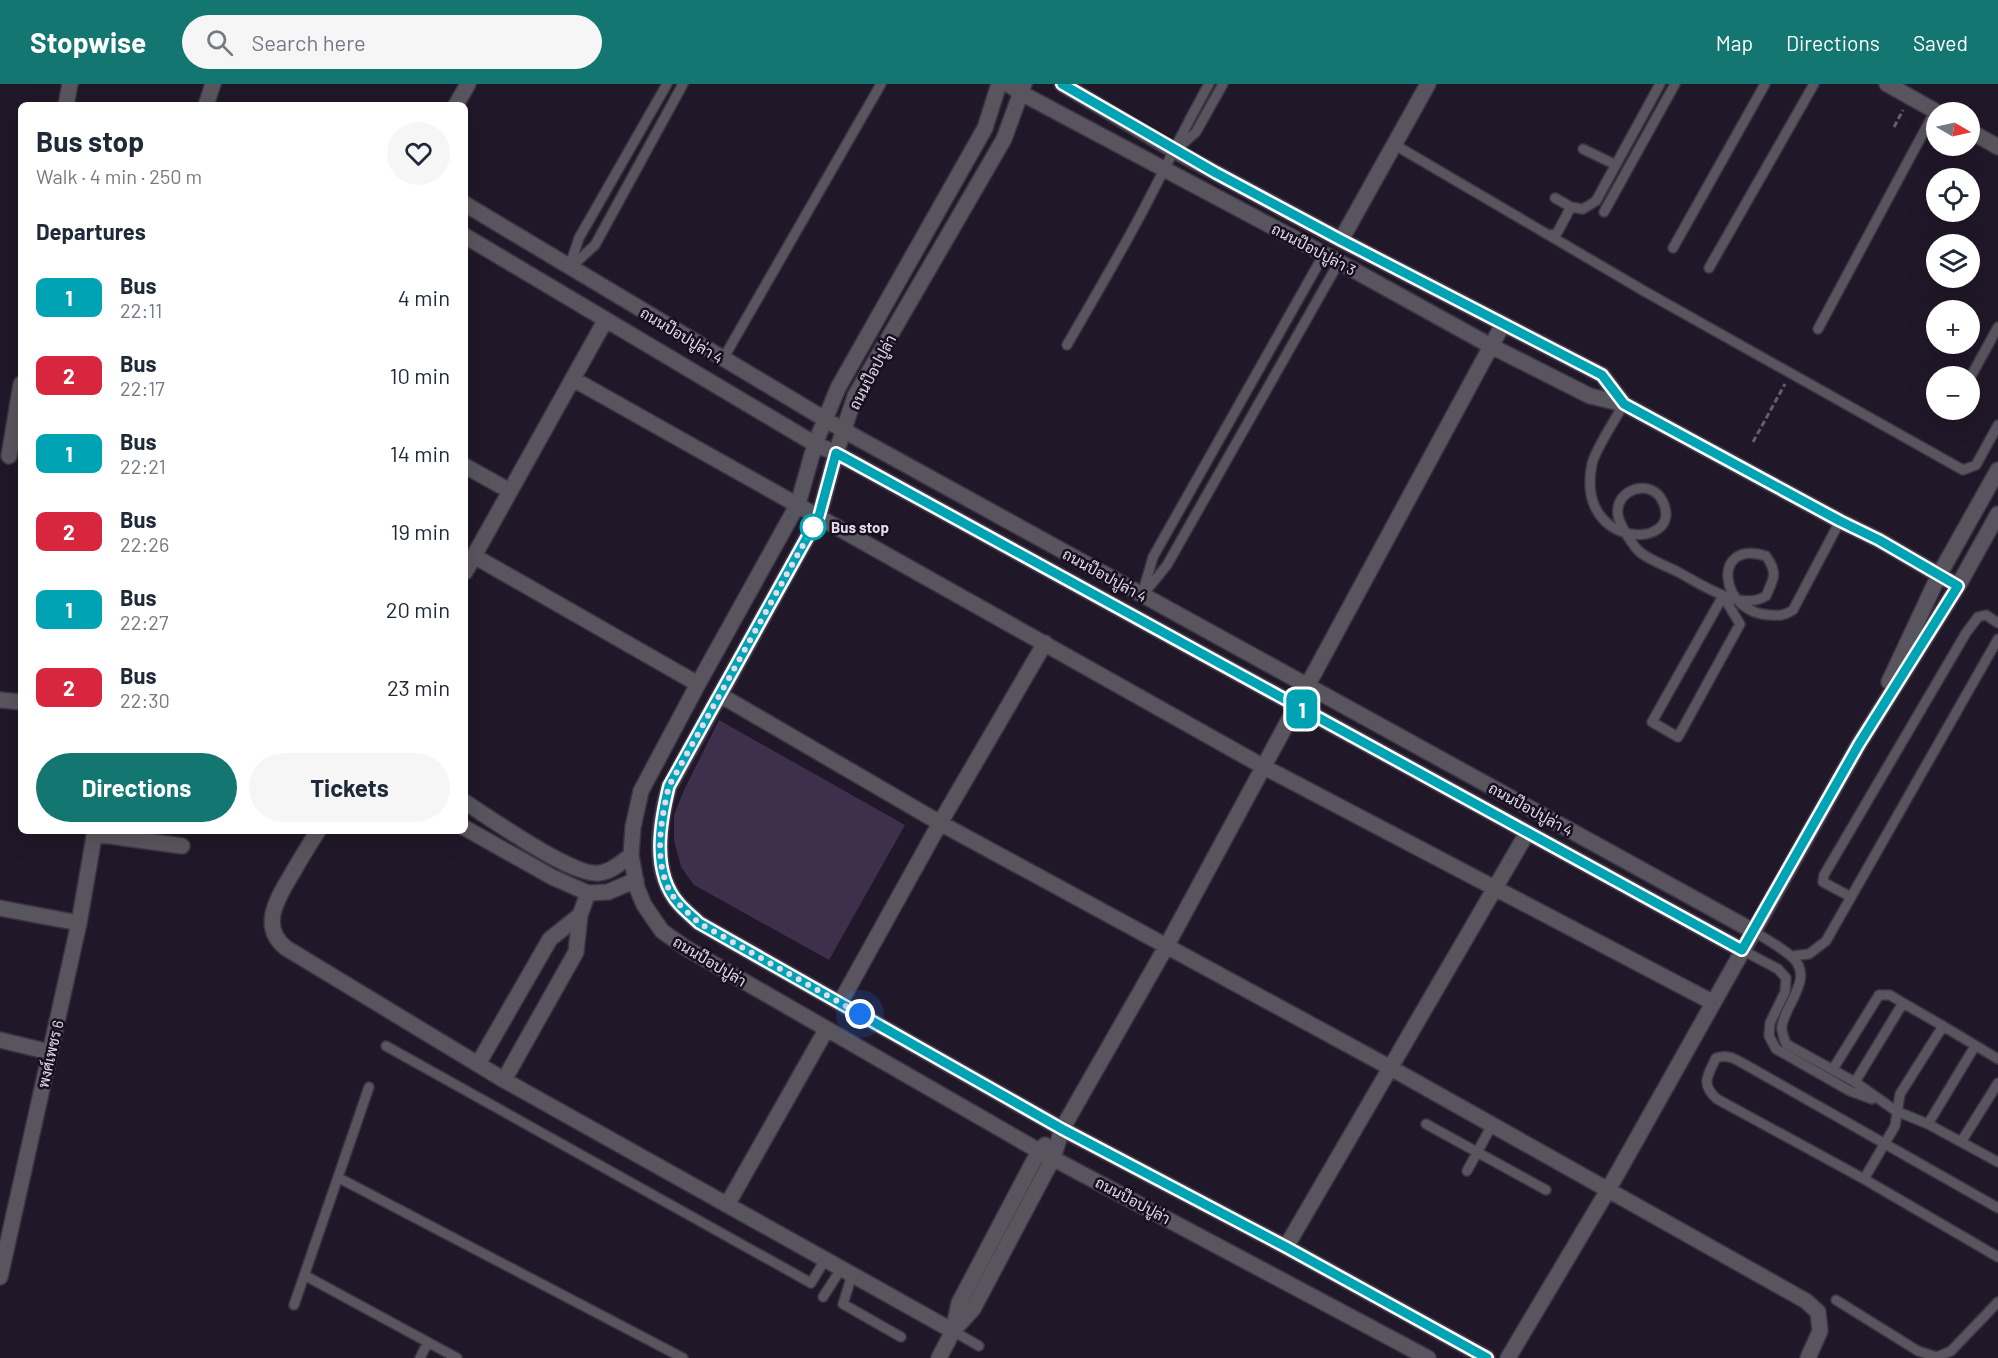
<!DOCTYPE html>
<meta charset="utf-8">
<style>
:root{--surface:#fff;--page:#f6f6f7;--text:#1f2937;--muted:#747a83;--accent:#147670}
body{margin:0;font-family:Barlow,Sarabun,sans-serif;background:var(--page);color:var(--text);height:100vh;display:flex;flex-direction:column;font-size:22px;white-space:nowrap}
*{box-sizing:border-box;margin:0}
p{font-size:20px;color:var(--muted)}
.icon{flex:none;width:33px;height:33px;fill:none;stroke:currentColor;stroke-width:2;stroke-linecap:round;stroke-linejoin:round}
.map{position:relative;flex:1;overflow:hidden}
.panel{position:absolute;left:18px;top:18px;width:450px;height:732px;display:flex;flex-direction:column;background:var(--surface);border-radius:9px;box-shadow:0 6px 24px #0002}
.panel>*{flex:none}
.badge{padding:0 12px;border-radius:9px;font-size:21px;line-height:39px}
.needle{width:39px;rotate:99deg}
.buttons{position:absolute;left:1926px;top:18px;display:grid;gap:12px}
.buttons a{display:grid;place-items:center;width:54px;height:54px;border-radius:50%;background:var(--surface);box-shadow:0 6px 24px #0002;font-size:30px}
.you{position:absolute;width:30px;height:30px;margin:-15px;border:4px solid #fff;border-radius:50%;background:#1a73e8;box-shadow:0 0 0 9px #1a73e833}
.map>.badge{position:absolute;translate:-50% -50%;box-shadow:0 0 0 3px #fff}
h2{padding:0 18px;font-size:22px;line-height:54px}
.round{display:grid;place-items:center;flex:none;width:63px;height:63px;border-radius:32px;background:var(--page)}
.head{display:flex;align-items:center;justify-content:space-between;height:102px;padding:0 18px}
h1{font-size:28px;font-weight:700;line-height:45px}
.primary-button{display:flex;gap:12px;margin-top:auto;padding:12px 18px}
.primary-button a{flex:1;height:69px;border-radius:36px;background:var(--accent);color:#fff;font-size:24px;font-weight:700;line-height:69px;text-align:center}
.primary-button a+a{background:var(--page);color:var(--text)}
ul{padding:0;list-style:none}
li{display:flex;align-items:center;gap:18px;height:78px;padding:0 18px}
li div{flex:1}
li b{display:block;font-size:22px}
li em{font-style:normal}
li .badge{min-width:66px;font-weight:700;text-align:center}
header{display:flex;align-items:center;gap:36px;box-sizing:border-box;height:84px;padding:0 30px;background:var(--accent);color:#fff}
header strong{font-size:28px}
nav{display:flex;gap:33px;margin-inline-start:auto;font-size:21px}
.search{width:420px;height:54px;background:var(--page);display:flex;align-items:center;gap:15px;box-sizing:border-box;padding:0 21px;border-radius:33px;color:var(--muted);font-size:22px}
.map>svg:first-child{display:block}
.green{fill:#3e2f4c}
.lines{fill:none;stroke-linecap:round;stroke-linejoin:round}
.service-casing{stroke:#3b3343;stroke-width:12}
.minor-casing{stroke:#3b3343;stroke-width:18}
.path{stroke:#655d6d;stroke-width:3;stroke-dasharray:6 3;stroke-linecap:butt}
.service{stroke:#59555e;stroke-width:9}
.minor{stroke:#59555e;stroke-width:15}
.line-casing{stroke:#fff;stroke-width:14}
.line{stroke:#00a3b4;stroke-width:9}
.walk{stroke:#e3dde9;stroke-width:6;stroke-dasharray:0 10.8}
.stop-dot{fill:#fff;stroke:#00a3b4;stroke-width:3}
.labels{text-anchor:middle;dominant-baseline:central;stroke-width:5;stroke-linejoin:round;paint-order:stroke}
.street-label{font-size:15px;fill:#e3dde9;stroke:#170e1f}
.stop-label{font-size:15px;font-weight:bold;fill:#e3dde9;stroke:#170e1f;text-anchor:start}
</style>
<header>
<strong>Stopwise</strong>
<div class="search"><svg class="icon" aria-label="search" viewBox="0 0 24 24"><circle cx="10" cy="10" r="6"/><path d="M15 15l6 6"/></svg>Search here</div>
<nav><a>Map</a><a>Directions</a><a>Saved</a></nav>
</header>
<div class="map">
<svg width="1998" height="1274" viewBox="0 0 1998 1274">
<rect width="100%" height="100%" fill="#201728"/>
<path class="green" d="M 719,636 L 905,741 L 829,876 L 694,801 L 681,783 L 674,756 L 674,731 L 684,706 Z"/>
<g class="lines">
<defs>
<path id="service" d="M 1395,61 L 1644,207 L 1963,386 L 1976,381 L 1998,341
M 1583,65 L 1616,81
M 1176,66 L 1196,48 L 1223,0
M 1555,114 L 1571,123 L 1583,125 L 1596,117 L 1660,0
M 1604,128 L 1675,0
M 1550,151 L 1557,149 L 1571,123
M 1673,164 L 1765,0
M 570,181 L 579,154 L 667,0
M 570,184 L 595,161 L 683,0
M 1709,184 L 1814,0
M 1818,245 L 1935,27
M 1067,261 C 1091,219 1116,177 1139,134 C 1163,89 1184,44 1209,0
M 723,275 L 881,0
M 1970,294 L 1998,243
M 1624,320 C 1616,334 1595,366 1592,380 C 1574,467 1685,466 1663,418 C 1652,393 1614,405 1618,431 C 1619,440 1634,464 1641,469 C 1652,477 1666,482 1678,488 C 1701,500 1740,528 1766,512 C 1774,494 1778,489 1766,472 C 1711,454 1718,530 1771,531 C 1780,532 1785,531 1793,526 L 1840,437
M 1146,507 L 1167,481 L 1339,178
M 1142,511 L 1153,473 L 1324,170
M 1723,512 L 1740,540 L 1678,653 L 1652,638 Z
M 1851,813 L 1823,798 L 1824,791 L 1966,549 L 1978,533 L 1986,531 L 1998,539
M 1753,847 C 1766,855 1781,863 1792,873 C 1815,894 1785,920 1782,942 C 1781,947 1784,954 1786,960 L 1855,998 L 1896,1027 L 1928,1040 L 1998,1078
M 1742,866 L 1778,885 L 1786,894 L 1785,908 L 1770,939 L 1769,952 L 1776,965 L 1850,1007 L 1872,1015
M 1792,872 L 1809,870 L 1826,857 L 1998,555
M 1943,942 L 1998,975
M 386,962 L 811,1199 L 825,1176
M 1833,985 L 1879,911 L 1890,911 L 1903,919
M 1855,998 L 1903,919 L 1943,942 L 1900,1010 L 1895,1042 L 1864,1095 L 1717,1015 C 1700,1000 1708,991 1716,974 C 1729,970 1735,975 1746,981 L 1998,1124
M 1426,1040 L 1546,1106
M 1928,1040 L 1975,962
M 1961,1058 L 1998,999
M 1467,1087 L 1492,1041
M 339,1094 L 683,1274
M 1864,1095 L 1998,1173
M 304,1191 L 457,1274
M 852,1191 L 843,1220 L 901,1253
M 823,1213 L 841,1185
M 1836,1216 L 1918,1267 L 1937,1273 L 1951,1267 L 1998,1218
M 294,1221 L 369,1003
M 953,1247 L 979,1262
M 420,1274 L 428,1258"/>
<path id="minor" d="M 999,0 L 985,44 L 838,304 L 815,360 L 798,420 L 698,600 L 641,707 L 633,743 L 631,771 L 637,804 L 644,821 L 662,847 L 686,864 L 1039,1067 L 1428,1274
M 1008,0 L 1021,9 L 1339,178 L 1491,262 L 1590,312 L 1624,320 L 1840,437 L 1879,456 L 1958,502
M 1024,0 L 1004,55 L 855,312 L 836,369 L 819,432 L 669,703 C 659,739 651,789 679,820 C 685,827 693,833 699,839 L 1062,1045 L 1286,1163 L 1487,1274
M 1062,0 L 1175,67 L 1341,156 L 1602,291 L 1624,320
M 1887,0 L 1937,28
M 66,21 L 70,0
M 206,21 L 213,0
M 456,21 L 468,0
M 1970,47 L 1998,63
M 465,120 L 843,346 L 1753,847
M 465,152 L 815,360 L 836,369 L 1742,866
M 1341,156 L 1428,0
M 573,295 L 1264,683 L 1712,918
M 9,372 L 21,300
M 465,382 L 510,407
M 474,472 L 698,600
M 465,488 L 605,237
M 1889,598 L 1939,491 L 1998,386
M 720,611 L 940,739 L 1389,983 L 1806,1217 L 1818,1228 L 1820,1247 L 1808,1274
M 0,616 L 21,618
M 465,718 C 490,734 573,793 599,789 C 611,788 622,778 631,771
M 465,744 L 552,793 L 588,809 L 608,808 L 636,796
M 318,747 C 309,761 301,774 293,788 C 279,812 258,842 286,864 L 504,996 L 953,1247
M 95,750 L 182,762
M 0,824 L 79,839
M 840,919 L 940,739 L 1045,559
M 0,956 L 50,968
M 478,980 L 550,855 L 580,831
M 504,996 L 576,868 L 580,831 L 588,809
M 727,1121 L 826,946
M 1286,1163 L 1527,749
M 0,1193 L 79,839 L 95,747
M 953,1247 L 973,1225 L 1053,1074 L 1062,1045 L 1166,863 L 1503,240
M 939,1274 L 953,1247 L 959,1219 L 1039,1067 L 1045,1061
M 1508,1274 L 1608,1106 L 1859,660 L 1958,502 L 1998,430"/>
</defs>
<use href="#service" class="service-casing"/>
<use href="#minor" class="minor-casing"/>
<path class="path" d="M 1894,43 L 1903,26
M 1753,358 L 1785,300"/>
<use href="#service" class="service"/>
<use href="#minor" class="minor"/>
</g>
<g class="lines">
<defs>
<path id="line" d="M 1062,0 L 1216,89 L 1341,156 L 1602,291 L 1624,320 L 1840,437 L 1879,456 L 1958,502 L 1859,660 L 1742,866 L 836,369 L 819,432 L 669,702 C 660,739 651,789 679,820 C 685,827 693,833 699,839 L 1062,1045 L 1286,1163 L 1487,1274"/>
</defs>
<use href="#line" class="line-casing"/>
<use href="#line" class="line"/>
<path class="walk" d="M 813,443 L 669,702 C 660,739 651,789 679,820 C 685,827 693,833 699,839 L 860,930"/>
</g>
<circle class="stop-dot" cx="813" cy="443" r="12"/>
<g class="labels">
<g class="street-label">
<text transform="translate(1314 165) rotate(28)">ถนนป๊อปปูล่า 3</text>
<text transform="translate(682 251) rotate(31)">ถนนป๊อปปูล่า 4</text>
<text transform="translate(872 288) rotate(-62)">ถนนป๊อปปูล่า</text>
<text transform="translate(1105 491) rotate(29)">ถนนป๊อปปูล่า 4</text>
<text transform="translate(1531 725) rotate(29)">ถนนป๊อปปูล่า 4</text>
<text transform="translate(710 877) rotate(31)">ถนนป๊อปปูล่า</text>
<text transform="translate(50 970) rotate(-77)">พงศ์เพชร 6</text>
<text transform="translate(1133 1116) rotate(28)">ถนนป๊อปปูล่า</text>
</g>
<g class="stop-label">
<text x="831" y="443">Bus stop</text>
</g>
</g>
</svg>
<div class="buttons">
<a><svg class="needle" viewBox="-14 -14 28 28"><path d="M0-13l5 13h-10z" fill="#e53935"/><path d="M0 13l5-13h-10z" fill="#747a83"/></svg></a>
<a><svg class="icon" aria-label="locate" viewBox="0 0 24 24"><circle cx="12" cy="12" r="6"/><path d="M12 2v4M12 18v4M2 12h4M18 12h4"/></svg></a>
<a><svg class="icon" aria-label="layers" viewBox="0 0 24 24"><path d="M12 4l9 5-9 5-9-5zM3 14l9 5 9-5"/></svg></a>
<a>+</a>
<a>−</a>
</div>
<div class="you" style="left:860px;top:930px"></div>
<b class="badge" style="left:1302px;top:625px;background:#00a3b4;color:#fff">1</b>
<section class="panel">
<div class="head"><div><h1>Bus stop</h1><p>Walk · 4 min · 250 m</p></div><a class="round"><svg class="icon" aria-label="heart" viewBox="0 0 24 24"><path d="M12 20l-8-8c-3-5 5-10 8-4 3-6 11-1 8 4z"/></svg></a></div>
<h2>Departures</h2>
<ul>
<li><span class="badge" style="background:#00a3b4;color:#fff">1</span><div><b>Bus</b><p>22:11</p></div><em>4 min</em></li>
<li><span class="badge" style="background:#d7263d;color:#fff">2</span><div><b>Bus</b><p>22:17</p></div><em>10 min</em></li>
<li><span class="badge" style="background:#00a3b4;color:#fff">1</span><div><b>Bus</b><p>22:21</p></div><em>14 min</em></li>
<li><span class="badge" style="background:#d7263d;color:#fff">2</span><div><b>Bus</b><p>22:26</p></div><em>19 min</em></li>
<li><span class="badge" style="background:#00a3b4;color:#fff">1</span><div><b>Bus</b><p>22:27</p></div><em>20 min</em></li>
<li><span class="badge" style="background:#d7263d;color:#fff">2</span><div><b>Bus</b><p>22:30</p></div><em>23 min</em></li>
</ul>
<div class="primary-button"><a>Directions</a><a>Tickets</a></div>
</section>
</div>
